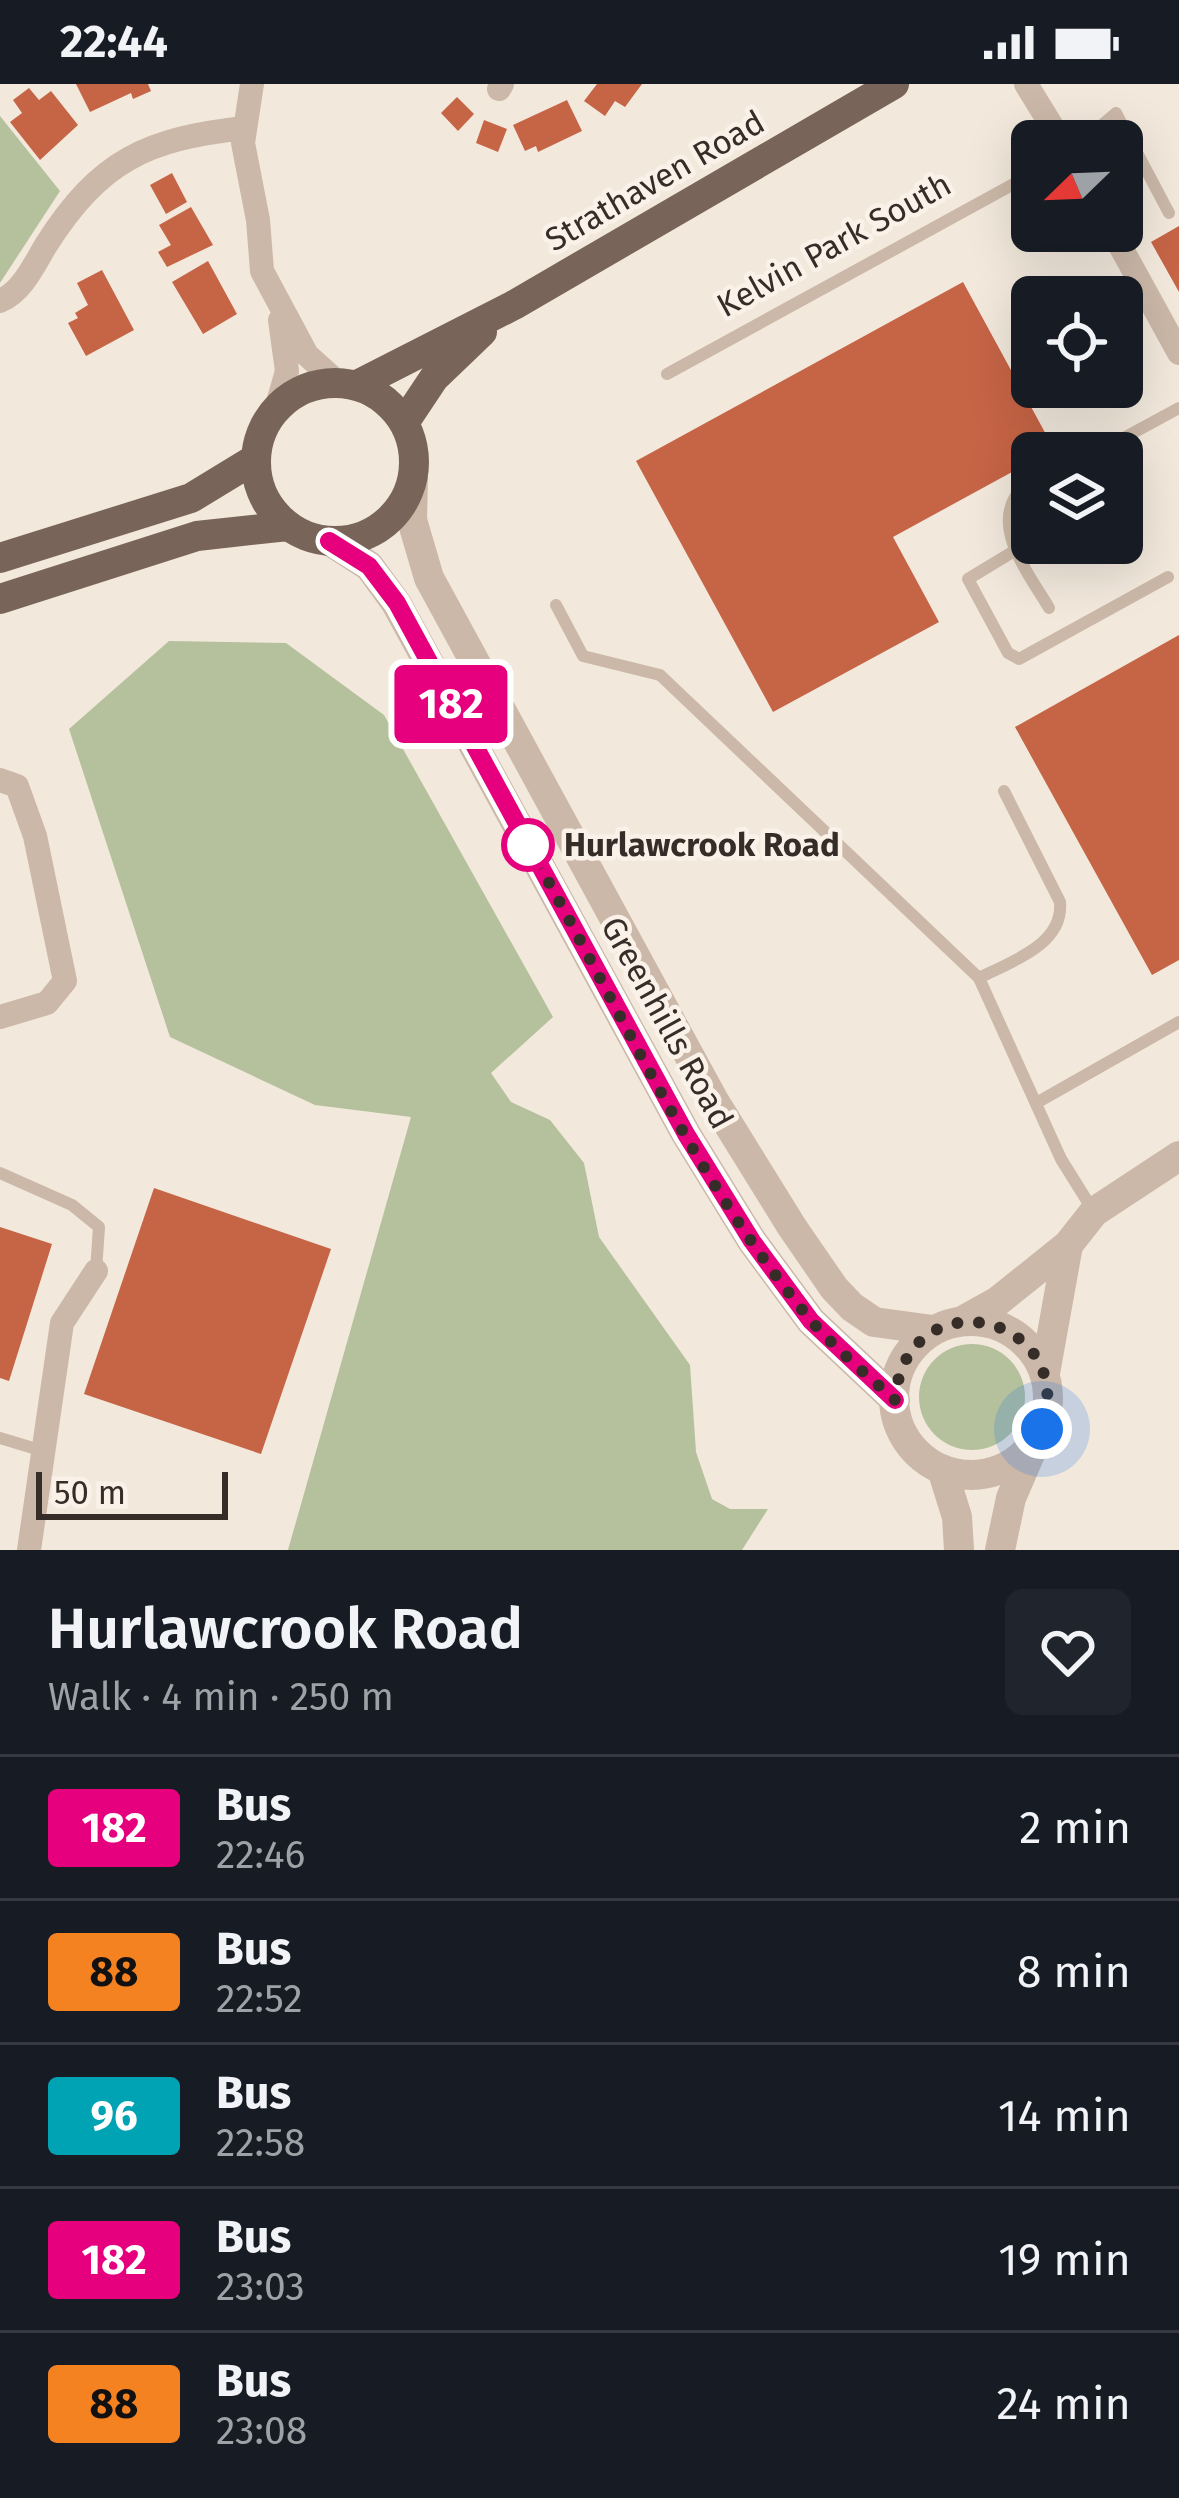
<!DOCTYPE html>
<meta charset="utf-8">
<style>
:root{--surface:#171b24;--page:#20242c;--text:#f1f3f6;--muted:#9ea1a6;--line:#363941}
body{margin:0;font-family:"Fira Sans",sans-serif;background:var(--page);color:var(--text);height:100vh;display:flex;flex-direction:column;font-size:45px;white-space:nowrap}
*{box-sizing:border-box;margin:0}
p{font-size:39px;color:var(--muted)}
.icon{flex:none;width:66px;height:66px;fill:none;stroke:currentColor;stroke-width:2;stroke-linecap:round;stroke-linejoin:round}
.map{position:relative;height:1466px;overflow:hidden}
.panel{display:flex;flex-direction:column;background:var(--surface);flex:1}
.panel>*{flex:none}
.badge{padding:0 24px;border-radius:9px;font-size:42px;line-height:78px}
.needle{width:78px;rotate:247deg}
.controls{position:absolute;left:1011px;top:36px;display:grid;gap:24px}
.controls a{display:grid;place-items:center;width:132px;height:132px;border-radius:18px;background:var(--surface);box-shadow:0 12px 48px #0002;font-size:60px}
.scale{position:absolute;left:36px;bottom:30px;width:192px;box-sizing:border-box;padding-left:12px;border:6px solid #372d28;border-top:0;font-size:33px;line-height:42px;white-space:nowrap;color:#372d28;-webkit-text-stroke:9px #faf2e9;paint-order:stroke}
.you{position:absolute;width:60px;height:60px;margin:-30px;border:9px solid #fff;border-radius:50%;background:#1a73e8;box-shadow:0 0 0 18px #1a73e833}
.map>.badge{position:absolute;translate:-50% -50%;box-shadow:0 0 0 6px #fff}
.round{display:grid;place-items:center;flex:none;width:126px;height:126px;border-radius:18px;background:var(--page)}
.headline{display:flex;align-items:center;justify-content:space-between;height:204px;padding:0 48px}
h1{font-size:57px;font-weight:600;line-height:90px}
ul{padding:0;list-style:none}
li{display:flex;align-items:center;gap:36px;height:144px;padding:0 48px;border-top:3px solid var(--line)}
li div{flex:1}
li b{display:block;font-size:45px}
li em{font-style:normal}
li .badge{min-width:132px;font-weight:700;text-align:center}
.status{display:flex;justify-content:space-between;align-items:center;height:84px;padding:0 60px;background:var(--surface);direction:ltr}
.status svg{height:33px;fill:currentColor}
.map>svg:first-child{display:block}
.green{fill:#b5c19c}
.building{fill:#c66446}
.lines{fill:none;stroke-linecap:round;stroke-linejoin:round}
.service{stroke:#cbb8a8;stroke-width:12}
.minor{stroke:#cbb8a8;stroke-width:24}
.tertiary{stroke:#cbb8a8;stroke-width:30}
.primary{stroke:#796459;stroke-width:30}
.line-casing{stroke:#fff;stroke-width:27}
.line{stroke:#e6007e;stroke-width:18}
.walk{stroke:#372d28;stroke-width:12;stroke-dasharray:0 21.6}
.stop-dot{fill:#fff;stroke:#e6007e;stroke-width:6}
.labels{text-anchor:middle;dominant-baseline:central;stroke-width:9;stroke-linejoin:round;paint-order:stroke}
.street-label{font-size:33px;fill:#372d28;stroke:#faf2e9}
.stop-label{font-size:33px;font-weight:bold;fill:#372d28;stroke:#faf2e9;text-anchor:start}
</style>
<div class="status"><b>22:44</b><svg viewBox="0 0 49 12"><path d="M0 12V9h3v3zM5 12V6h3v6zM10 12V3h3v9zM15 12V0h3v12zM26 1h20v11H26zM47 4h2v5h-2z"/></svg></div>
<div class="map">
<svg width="1179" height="1466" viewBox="0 0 1179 1466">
<rect width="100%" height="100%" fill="#f2e8dc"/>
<path class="green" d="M 0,32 L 60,107 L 0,199 Z
M 169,557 L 286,559 L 384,631 L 553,933 L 491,989 L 511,1018 L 550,1036 L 584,1079 L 599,1153 L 690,1281 L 696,1368 L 712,1415 L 730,1425 L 768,1425 L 742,1466 L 288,1466 L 411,1033 L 315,1021 L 170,953 L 69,645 Z
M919 1313a53 53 0 1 1 106 0a53 53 0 1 1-106 0Z"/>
<path class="building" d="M 76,0 L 148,0 L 151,7 L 133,15 L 131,9 L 90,28 Z
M 597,0 L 642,0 L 625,23 L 615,17 L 605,32 L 584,17 Z
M 29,4 L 39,16 L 51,7 L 78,41 L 40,76 L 10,38 L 22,29 L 13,16 Z
M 457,13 L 474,30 L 458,47 L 441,29 Z
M 567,16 L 582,47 L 538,68 L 536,62 L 525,67 L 513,41 Z
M 484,36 L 507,45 L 498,68 L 476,59 Z
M 172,89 L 187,118 L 166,130 L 150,101 Z
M 191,123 L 213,161 L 167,183 L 158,168 L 171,161 L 159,141 Z
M 1179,142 L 1179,208 L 1151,158 Z
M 208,177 L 237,230 L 203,250 L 172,198 Z
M 102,186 L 134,246 L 86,272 L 68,239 L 78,234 L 75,229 L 88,221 L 77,199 Z
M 963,198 L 1054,365 L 1032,369 L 1032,377 L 893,453 L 939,538 L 773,628 L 636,377 Z
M 1179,551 L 1179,876 L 1152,891 L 1015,643 Z
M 154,1104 L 331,1165 L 261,1370 L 84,1310 Z
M 0,1143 L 52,1160 L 9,1297 L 0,1294 Z"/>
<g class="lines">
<path class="service" d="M 1083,57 L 1116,29 L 1169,129
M 667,290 L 1032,90
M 1096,369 L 1179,324
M 1032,404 L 1015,413 C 994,449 1031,493 1049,524
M 1016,466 L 968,495 L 1008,569 L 1019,575 L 1168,493
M 556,521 L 583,572 L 660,591 L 979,894 L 1061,1075 L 1094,1128
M 979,894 C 1010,878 1064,861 1060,818 L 1004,707
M 1038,1018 L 1179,938
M 0,1089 L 72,1121 L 99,1143 L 96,1187
M 0,1354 L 43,1367"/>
<path class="minor" d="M 252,0 L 243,59 L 258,136 L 262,187 L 307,271 L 337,298
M 1026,0 L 1061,57
M 499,5 L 502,0
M 1112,147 L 1179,269
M 0,217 C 22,208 34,181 46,161 C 100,76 147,55 244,44
M 277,322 L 287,287 L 280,236
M 0,696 L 17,702 L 35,752 L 65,897 L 47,919 L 0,933
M 29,1466 L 62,1239 L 96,1187"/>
<path class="tertiary" d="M 413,392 L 412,436 L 429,494 L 714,1017 L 792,1143 L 834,1204 L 852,1223 L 874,1238 L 933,1246
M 330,457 L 369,482 L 396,519 L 686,1050 L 752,1157 L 811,1237 L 895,1316
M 962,1237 L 998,1217 L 1068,1161 L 1094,1128 L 1179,1072
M894 1314a77 77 0 1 1 154 0a77 77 0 1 1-154 0Z
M 1045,1289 L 1068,1161
M 942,1385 L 957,1433 L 959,1466
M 1000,1466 L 1011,1414 L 1033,1363"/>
<path class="primary" d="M256 378a79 79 0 1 1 158 0a79 79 0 1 1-158 0Z
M 357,301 L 514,221 L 894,0
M 404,339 L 434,294 L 482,248
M 0,474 L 191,414 L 255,375
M 0,515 L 197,452 L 288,442"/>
</g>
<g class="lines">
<defs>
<path id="line" d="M 329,457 L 369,482 L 397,519 L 686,1050 L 752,1157 L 811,1237 L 895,1316"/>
</defs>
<use href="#line" class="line-casing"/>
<use href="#line" class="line"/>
<path class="walk" d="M 528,761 C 618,919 692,1093 809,1234 C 834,1264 866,1290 895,1316 C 905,1190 1080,1229 1042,1345"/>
</g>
<circle class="stop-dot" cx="528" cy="761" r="24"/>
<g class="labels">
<g class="street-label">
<text transform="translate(655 97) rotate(-30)">Strathaven Road</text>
<text transform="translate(834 161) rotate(-29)">Kelvin Park South</text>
<text transform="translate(667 939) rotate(61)">Greenhills Road</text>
</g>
<g class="stop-label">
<text x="564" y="761">Hurlawcrook Road</text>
</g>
</g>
</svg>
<div class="controls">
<a><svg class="needle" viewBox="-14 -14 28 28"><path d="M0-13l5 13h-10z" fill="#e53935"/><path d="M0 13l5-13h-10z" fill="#9ea1a6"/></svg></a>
<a><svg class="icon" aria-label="locate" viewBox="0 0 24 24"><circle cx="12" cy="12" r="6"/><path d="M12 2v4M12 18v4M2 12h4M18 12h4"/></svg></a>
<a><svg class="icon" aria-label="layers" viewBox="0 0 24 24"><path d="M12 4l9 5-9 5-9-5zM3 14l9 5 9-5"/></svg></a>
</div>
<div class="scale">50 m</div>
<div class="you" style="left:1042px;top:1345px"></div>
<b class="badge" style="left:451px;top:620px;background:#e6007e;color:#fff">182</b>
</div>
<section class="panel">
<div class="headline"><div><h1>Hurlawcrook Road</h1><p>Walk · 4 min · 250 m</p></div><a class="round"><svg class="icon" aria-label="heart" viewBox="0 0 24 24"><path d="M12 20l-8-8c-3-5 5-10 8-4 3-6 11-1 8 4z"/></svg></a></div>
<ul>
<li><span class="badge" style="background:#e6007e;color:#fff">182</span><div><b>Bus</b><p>22:46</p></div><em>2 min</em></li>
<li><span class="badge" style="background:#f58220;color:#111">88</span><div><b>Bus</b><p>22:52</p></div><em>8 min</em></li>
<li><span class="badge" style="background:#00a3b4;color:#fff">96</span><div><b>Bus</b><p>22:58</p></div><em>14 min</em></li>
<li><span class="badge" style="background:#e6007e;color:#fff">182</span><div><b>Bus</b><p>23:03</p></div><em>19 min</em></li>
<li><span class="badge" style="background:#f58220;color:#111">88</span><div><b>Bus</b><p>23:08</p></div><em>24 min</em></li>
</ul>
</section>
